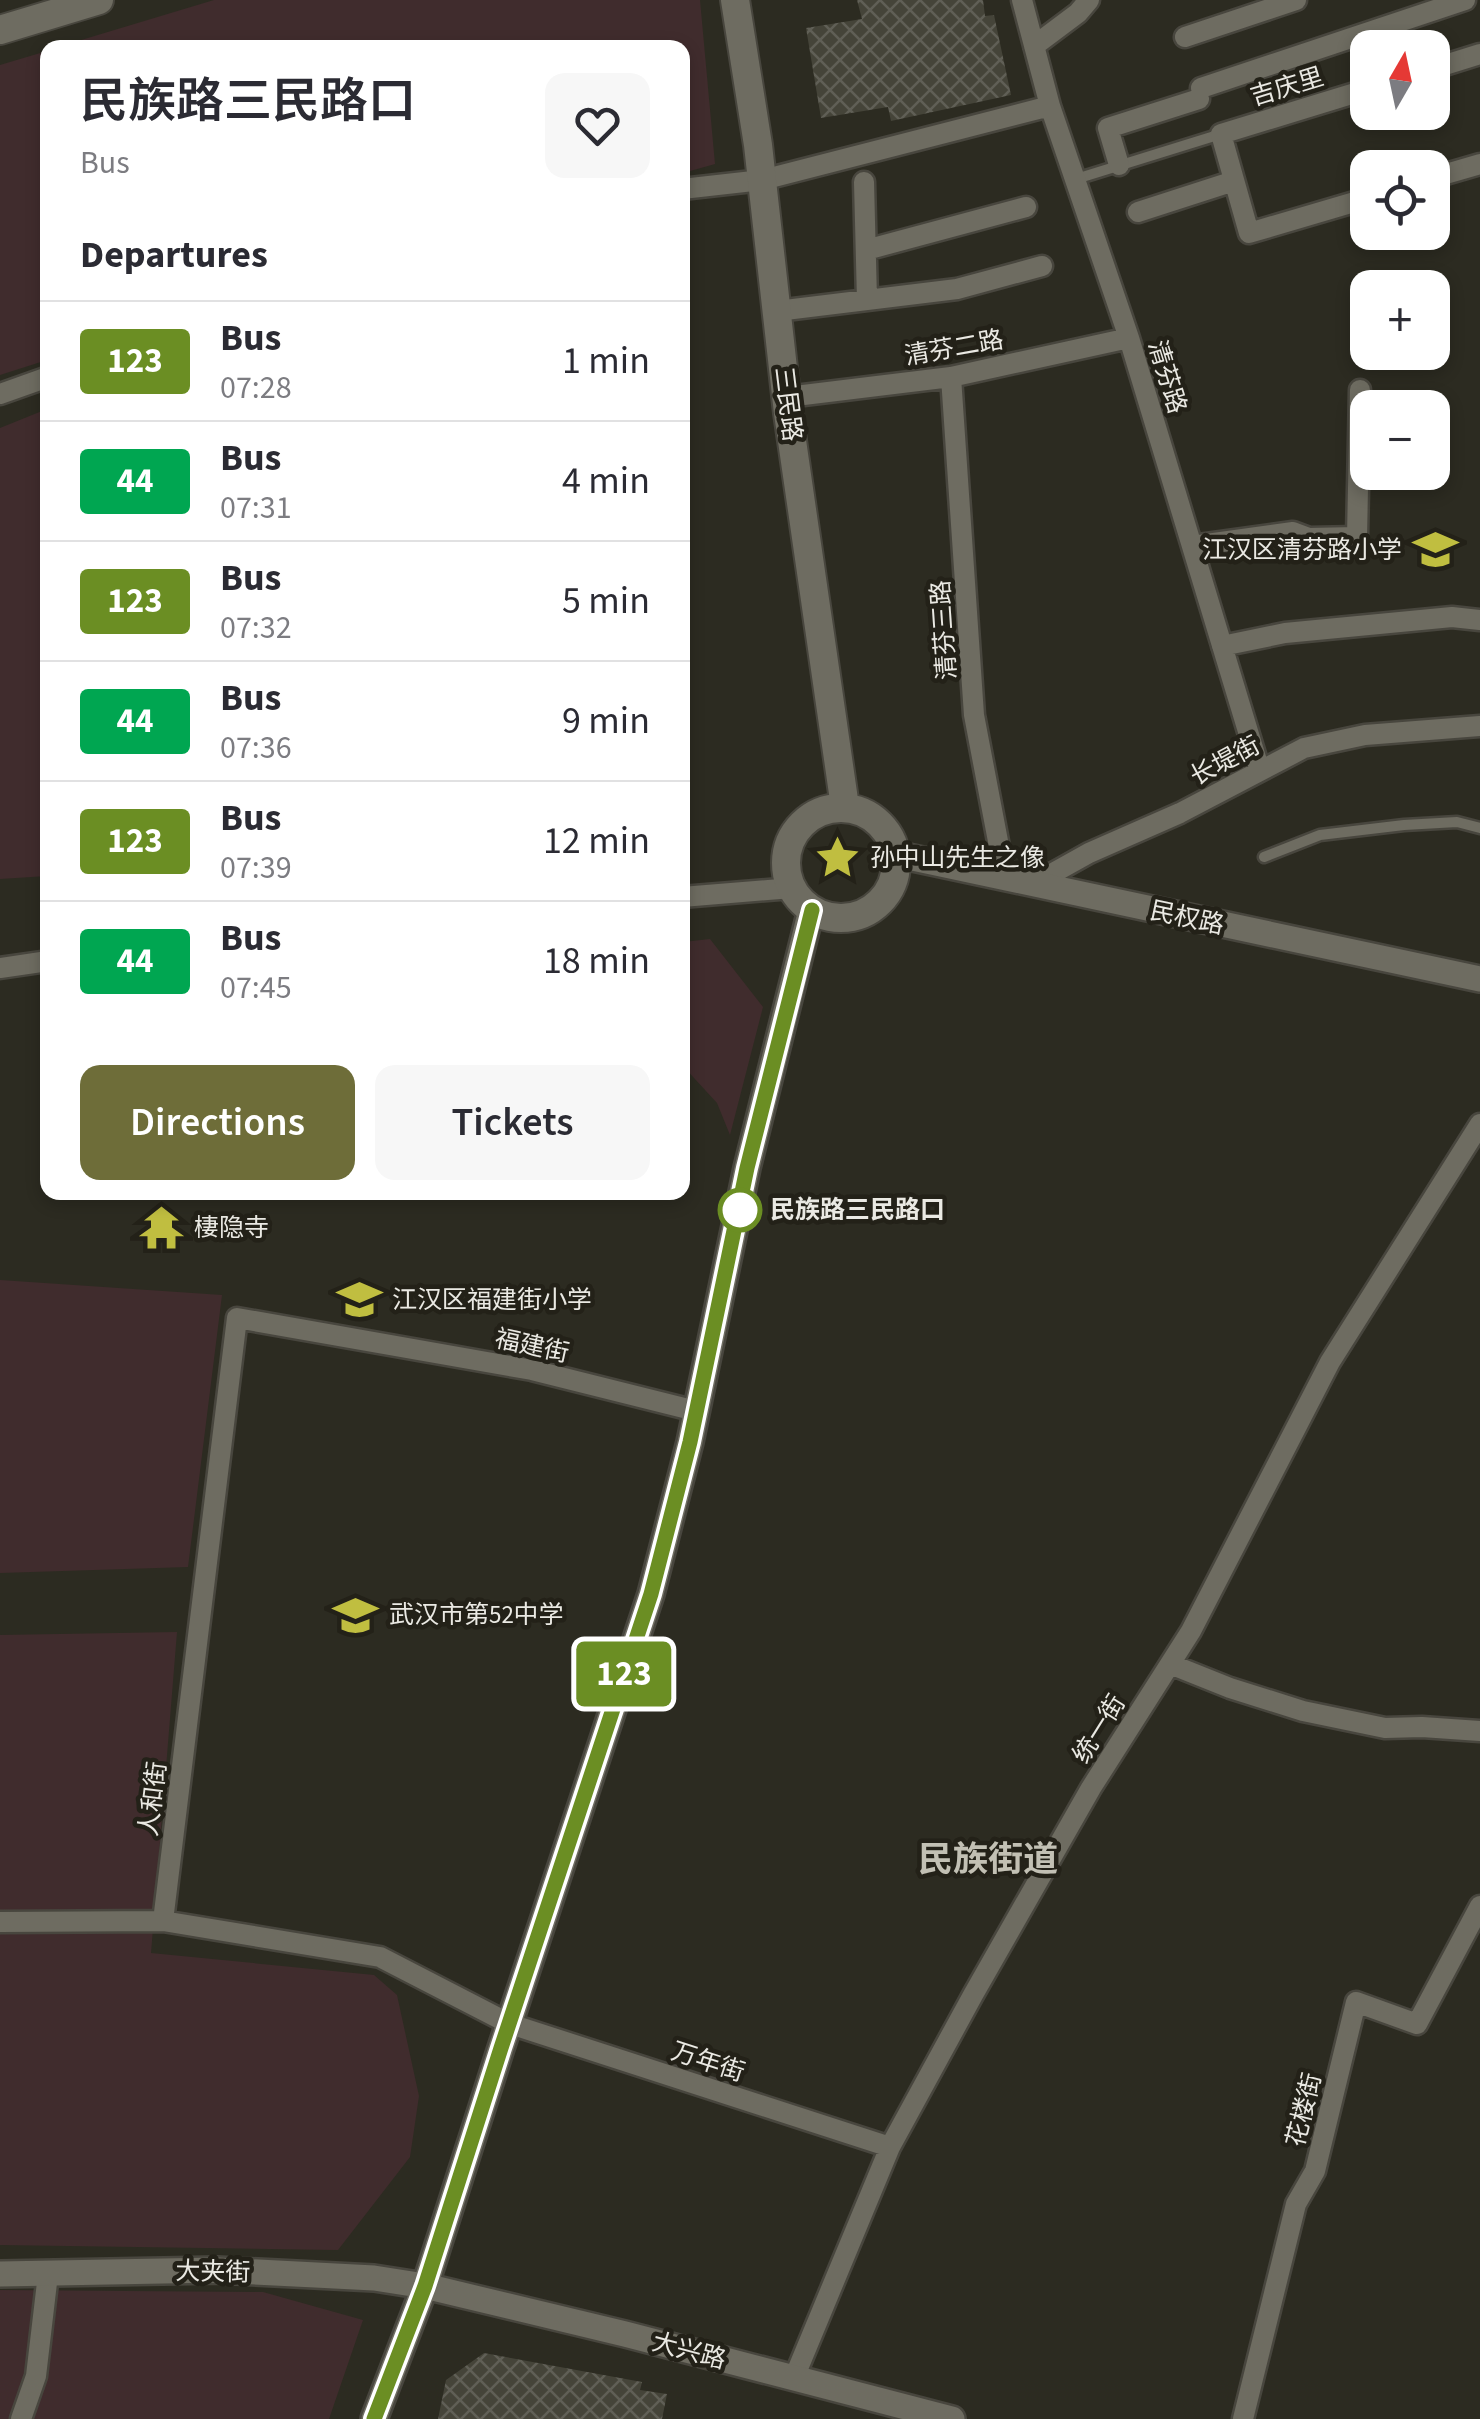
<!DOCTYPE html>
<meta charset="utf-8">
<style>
:root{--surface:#fff;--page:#f7f7f7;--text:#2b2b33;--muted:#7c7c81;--line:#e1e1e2;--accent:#6e6d39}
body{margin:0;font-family:"Source Sans 3","Noto Sans SC",sans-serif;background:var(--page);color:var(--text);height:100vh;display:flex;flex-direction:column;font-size:38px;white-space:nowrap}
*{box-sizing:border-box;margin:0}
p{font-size:32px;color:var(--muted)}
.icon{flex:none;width:55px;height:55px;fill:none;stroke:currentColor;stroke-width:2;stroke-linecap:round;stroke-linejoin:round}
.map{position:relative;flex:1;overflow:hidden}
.sheet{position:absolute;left:40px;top:40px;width:650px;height:1160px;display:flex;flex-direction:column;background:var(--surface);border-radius:20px;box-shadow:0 5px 15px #0003}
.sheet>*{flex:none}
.badge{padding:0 20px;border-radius:8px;font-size:35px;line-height:65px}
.needle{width:65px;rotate:9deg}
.tools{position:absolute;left:1350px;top:30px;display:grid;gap:20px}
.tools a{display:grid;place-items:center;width:100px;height:100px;border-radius:20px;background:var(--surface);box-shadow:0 5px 15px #0003;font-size:50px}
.map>.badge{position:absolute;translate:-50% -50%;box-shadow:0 0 0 5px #fff}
h2{padding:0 40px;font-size:38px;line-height:90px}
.round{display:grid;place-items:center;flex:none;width:105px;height:105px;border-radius:20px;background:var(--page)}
.summary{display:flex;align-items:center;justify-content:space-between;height:170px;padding:0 40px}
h1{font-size:48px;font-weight:600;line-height:75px}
.cta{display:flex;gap:20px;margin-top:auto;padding:20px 40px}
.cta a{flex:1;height:115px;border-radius:20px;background:var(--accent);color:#fff;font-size:40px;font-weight:600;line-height:115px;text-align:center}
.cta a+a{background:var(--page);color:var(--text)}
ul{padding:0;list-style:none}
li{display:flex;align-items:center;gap:30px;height:120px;padding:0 40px;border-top:2px solid var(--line)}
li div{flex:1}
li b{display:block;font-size:38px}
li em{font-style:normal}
li .badge{min-width:110px;font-weight:700;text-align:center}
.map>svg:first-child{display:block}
.commercial{fill:#402c2d}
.building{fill:url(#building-cross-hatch)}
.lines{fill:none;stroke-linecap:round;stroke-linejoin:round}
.service-casing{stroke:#48463e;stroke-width:15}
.minor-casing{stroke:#48463e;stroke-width:25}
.tertiary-casing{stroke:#48463e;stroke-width:30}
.secondary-casing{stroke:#48463e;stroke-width:32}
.service{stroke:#6e6c61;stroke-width:10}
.minor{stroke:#6e6c61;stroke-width:20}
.tertiary{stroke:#6e6c61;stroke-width:25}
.secondary{stroke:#6e6c61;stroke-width:28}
.line-casing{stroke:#fff;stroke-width:22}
.line{stroke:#6b8e23;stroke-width:15}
.stop-dot{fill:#fff;stroke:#6b8e23;stroke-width:5}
.labels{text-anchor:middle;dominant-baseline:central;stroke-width:9;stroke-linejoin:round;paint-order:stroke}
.street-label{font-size:25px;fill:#eae9e3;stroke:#232118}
.poi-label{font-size:25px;fill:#eae9e3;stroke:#232118;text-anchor:start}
.stop-label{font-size:25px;font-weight:bold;fill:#eae9e3;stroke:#232118;text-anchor:start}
.district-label{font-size:35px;font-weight:bold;fill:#c2c0b4;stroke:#232118}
</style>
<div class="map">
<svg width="1480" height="2419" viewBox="0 0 1480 2419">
<defs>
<pattern id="building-cross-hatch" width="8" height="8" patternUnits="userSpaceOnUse" patternTransform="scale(2.5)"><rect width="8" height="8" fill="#454439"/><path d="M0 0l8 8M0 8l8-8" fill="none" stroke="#605f56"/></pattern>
</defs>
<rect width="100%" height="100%" fill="#2c2b21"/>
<path class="commercial" d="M 214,0 L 700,0 L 715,164 L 683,173 L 682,48 L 58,47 Z
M 47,51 L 47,360 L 0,375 L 0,65 Z
M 47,409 L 47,876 L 0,879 L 0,428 Z
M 710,939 L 763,1007 L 730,1135 L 717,1103 L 683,1066 L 683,942 Z
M 0,1280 L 222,1295 L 188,1567 L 0,1573 Z
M 177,1632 L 151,1953 L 374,1975 L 397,1995 L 419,2096 L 410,2157 L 338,2250 L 0,2245 L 0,1635 Z
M 0,2290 L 263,2292 L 363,2320 L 329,2419 L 0,2419 Z"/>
<path class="building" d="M 857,0 L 983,0 L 985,16 L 994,15 L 1011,95 L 891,121 L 888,107 L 821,118 L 806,28 L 862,19 Z
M 484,2353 L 642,2382 L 640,2390 L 667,2394 L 662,2419 L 438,2419 L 446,2380 Z"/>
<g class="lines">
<defs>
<path id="service" d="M 1076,179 L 1221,134
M 1264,857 L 1320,835 L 1404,825 L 1457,822 L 1480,828"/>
<path id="minor" d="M 1022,0 L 1050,106 L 1129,338 L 1260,771
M 1185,37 L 1296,0
M 1034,46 L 1078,13 L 1089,0
M 1432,69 L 1480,54
M 1201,88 L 1465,0
M 1368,89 L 1221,134 L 1249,233 L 1368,198
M 1119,165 L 1108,128 L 1199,99
M 1432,178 L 1480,164
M 864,182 L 867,300
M 682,189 L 762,180 L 1050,106
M 1138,212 L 1234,181
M 866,250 L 1026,207
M 777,311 L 957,289 L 1042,266
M 951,377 L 974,715 L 1005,878 L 1046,877 L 1089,853 L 1180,813 L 1304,748 L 1365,735 L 1480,726
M 0,394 L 48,377
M 787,397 L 951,377 L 1129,338
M 1192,546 L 1293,532 L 1309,538 L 1357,537 L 1360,390
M 1222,646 L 1285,633 L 1452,617 L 1480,620
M 682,897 L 792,888
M 0,968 L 48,961
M 696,1411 L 532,1370 L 237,1318 L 163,1921 L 380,1957 L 510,2024 L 890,2147
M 1170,1664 L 1230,1688 L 1303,1711 L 1385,1728 L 1422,1727 L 1480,1731
M 0,1922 L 163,1921
M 794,2378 L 890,2147 L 973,1995 L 1091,1788 L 1191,1631 L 1330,1362 L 1480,1124
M 21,2419 L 36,2376 L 48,2274
M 1243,2419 L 1296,2204 L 1315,2171 L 1356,2002 L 1417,2024 L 1480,1906"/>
<path id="tertiary" d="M 894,854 L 1480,979
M 0,2274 L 217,2270 L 374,2278 L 425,2286 L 625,2334 L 952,2419
M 374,2419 L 425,2286 L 501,2048 L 651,1594 L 690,1442 L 747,1168 L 811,910"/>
<path id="secondary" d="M 735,0 L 758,145 L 788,413 L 845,807
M 0,30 L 99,0
M786 863a55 55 0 1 1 110 0a55 55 0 1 1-110 0Z"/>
</defs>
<use href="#service" class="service-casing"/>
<use href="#minor" class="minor-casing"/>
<use href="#tertiary" class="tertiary-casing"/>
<use href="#secondary" class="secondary-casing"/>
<use href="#service" class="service"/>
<use href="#minor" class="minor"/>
<use href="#tertiary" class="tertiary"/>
<use href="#secondary" class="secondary"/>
</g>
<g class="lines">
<defs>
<path id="line" d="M 374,2419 L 425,2286 L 501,2048 L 651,1594 L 690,1442 L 747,1168 L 812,910"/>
</defs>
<use href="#line" class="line-casing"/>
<use href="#line" class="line"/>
</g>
<defs>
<symbol id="school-bare" viewBox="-9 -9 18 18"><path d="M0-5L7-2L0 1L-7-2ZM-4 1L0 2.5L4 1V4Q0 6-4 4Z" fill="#c0be40" stroke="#232118" stroke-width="2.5" paint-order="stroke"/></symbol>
<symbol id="sight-bare" viewBox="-9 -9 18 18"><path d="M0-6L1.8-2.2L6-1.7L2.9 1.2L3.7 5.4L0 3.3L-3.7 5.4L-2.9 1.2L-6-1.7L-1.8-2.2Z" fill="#c0be40" stroke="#232118" stroke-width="2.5" paint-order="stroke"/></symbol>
<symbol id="temple-bare" viewBox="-9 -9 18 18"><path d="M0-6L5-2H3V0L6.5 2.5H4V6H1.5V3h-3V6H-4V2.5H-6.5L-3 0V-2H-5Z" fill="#c0be40" stroke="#232118" stroke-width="2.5" paint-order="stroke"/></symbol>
</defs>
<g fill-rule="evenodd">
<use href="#school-bare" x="1404" y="518" width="63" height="63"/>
<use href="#sight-bare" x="806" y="826" width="63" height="63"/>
<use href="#temple-bare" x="130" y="1196" width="63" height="63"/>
<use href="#school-bare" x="328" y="1268" width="63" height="63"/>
<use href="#school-bare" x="324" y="1584" width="63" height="63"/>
</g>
<circle class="stop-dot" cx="740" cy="1210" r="20"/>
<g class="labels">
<g class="street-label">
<text transform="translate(1287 87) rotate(-17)">吉庆里</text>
<text transform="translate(954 348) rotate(-10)">清芬二路</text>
<text transform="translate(1167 377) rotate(73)">清芬路</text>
<text transform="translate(788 404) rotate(83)">三民路</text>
<text transform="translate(944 630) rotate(-94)">清芬三路</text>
<text transform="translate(1225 761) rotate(-28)">长堤街</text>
<text transform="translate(1187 918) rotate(12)">民权路</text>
<text transform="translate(532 1346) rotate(12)">福建街</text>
<text transform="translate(1099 1729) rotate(-58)">统一街</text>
<text transform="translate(153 1799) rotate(-83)">人和街</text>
<text transform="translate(708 2062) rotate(18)">万年街</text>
<text transform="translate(1304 2110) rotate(-76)">花楼街</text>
<text transform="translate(213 2272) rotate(1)">大夹街</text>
<text transform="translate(689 2351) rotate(15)">大兴路</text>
</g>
<g class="poi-label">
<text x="1402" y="550" text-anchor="end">江汉区清芬路小学</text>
<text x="870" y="858">孙中山先生之像</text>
<text x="194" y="1228">棲隐寺</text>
<text x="392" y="1300">江汉区福建街小学</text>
<text x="389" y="1615">武汉市第52中学</text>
</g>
<g class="stop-label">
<text x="770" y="1210">民族路三民路口</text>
</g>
<g class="district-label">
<text x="988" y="1860">民族街道</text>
</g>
</g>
</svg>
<div class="tools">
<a><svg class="needle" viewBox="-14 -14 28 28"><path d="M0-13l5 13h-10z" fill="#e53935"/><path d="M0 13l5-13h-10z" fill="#7c7c81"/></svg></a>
<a><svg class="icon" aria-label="locate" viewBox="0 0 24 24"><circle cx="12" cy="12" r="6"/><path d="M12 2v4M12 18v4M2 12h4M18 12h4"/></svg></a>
<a>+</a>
<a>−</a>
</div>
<b class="badge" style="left:624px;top:1674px;background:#6b8e23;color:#fff">123</b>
<section class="sheet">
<div class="summary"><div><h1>民族路三民路口</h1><p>Bus</p></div><a class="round"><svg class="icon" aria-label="heart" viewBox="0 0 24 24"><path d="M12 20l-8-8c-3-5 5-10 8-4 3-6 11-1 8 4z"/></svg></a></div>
<h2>Departures</h2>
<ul>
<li><span class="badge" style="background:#6b8e23;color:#fff">123</span><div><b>Bus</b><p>07:28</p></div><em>1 min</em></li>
<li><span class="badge" style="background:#00a651;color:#fff">44</span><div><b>Bus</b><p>07:31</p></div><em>4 min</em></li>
<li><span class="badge" style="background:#6b8e23;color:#fff">123</span><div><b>Bus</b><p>07:32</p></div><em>5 min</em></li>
<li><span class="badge" style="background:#00a651;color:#fff">44</span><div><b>Bus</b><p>07:36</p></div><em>9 min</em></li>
<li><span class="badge" style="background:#6b8e23;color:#fff">123</span><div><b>Bus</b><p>07:39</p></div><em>12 min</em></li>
<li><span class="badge" style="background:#00a651;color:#fff">44</span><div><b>Bus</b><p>07:45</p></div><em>18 min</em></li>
</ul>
<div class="cta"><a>Directions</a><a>Tickets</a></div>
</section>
</div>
